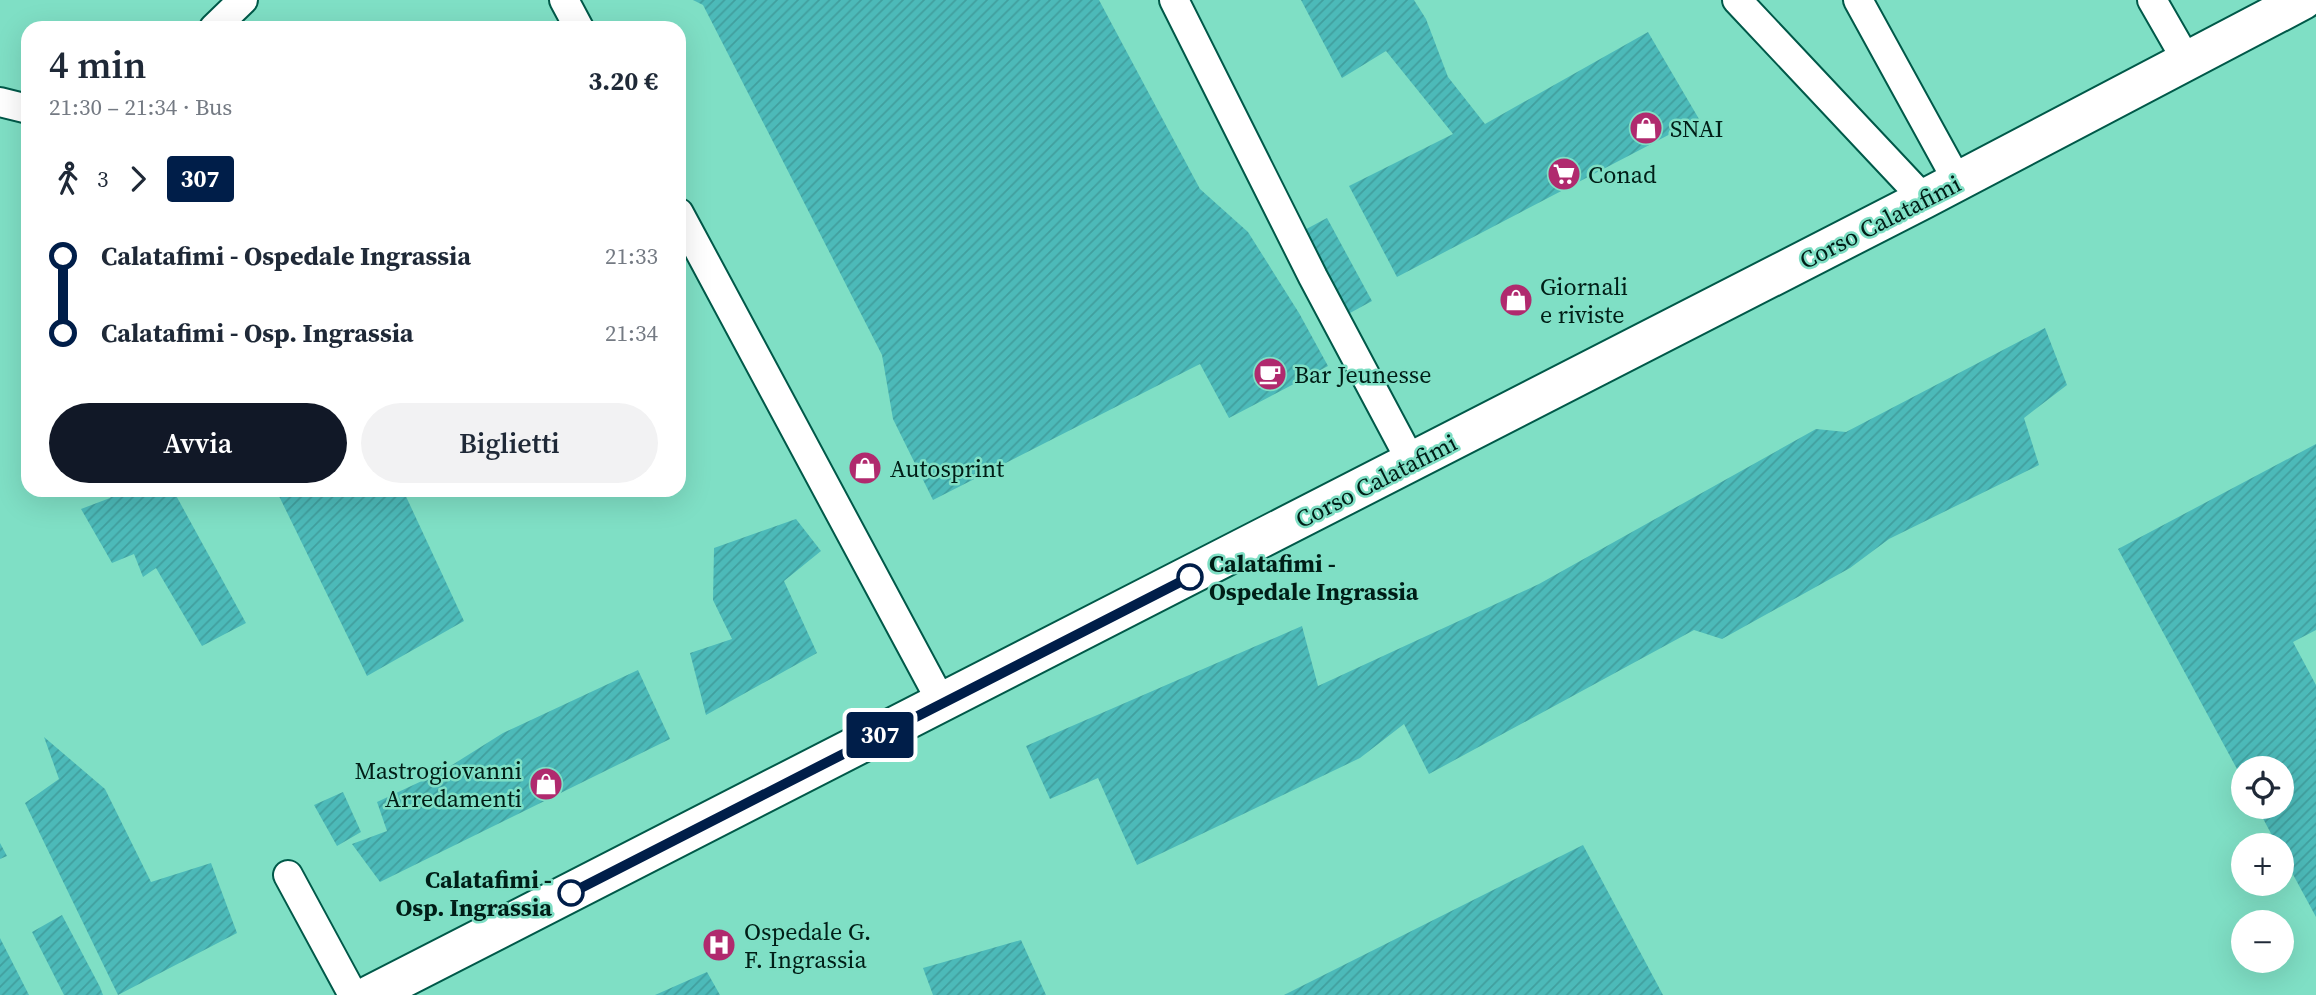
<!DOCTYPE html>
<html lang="it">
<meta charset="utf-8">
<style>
:root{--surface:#fff;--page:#f2f2f3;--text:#1f2937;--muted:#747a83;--accent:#111827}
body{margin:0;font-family:"Source Serif 4",serif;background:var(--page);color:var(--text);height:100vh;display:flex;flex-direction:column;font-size:26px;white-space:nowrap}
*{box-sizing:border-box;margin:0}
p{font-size:23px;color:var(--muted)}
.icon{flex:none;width:38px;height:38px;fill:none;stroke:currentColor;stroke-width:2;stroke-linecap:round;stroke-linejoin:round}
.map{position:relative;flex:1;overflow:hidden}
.side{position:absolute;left:21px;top:21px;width:665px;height:476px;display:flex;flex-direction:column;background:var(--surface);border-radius:21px;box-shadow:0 7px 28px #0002}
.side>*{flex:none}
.badge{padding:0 14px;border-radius:5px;font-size:24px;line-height:46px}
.buttons{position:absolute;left:2231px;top:756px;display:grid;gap:14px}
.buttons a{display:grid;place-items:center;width:63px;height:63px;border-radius:50%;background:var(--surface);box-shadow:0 7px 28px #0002;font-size:35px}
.map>.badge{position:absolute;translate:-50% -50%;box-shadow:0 0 0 4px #fff}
.legs{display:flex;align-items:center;gap:10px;height:77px;padding:0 28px;font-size:23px}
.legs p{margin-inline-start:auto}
.overview{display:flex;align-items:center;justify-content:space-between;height:119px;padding:0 28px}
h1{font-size:38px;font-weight:600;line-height:52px}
.cta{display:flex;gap:14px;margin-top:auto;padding:14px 28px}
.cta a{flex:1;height:80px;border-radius:42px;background:var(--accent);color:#fff;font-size:28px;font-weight:600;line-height:80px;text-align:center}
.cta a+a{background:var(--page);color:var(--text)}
ul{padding:0 28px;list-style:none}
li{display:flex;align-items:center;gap:24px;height:77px;font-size:26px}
li i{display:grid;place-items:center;width:10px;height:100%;margin:0 9px;background:currentColor}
li i::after{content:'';width:18px;height:18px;margin:-9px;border:5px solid;border-radius:50%;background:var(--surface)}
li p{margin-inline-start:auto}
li:first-child i{background:linear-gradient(#0000 50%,currentColor 0)}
li:last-child i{background:linear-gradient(currentColor 50%,#0000 0)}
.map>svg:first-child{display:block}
.building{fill:url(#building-hatch)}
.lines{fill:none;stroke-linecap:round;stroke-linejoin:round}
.lane-casing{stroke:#005949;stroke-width:32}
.secondary-casing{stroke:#005949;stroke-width:42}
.lane{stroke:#fff;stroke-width:28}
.secondary{stroke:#fff;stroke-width:38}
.line-1-casing{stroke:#fff;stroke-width:16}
.line-1{stroke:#001e49;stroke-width:10}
.stop-1-dot{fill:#fff;stroke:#001e49;stroke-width:3.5}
.labels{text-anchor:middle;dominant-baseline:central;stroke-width:5;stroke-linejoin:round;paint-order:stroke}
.poi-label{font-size:24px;fill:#001e17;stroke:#7fdfc5;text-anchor:start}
.street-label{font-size:24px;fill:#001e17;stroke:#7fdfc5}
.stop-label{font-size:24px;font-weight:bold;fill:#001e17;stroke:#7fdfc5;text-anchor:start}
</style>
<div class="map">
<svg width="2316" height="995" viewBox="0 0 2316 995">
<defs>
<pattern id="building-hatch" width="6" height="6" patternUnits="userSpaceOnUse" patternTransform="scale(1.75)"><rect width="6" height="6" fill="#4cbab9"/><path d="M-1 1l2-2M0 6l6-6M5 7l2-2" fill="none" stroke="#419f9e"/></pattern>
</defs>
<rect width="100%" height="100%" fill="#7fdfc5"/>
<path class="building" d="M 693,0 L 1099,0 L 1200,189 L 1248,232 L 1299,313 L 1328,366 L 1229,418 L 1200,364 L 933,500 L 893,419 L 882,355 L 703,5 Z
M 1301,0 L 1414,0 L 1426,19 L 1448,77 L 1485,124 L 1648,32 L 1699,119 L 1397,277 L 1349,186 L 1453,134 L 1386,51 L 1342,78 Z
M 1327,218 L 1372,301 L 1339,319 L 1297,234 Z
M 2045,328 L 2067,385 L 2024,418 L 2039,465 L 1889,539 L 1850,568 L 1722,639 L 1694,630 L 1429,774 L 1404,724 L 1360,758 L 1137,865 L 1098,778 L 1050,799 L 1026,746 L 1302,626 L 1318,686 L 1539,584 L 1816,429 L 1846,432 Z
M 2316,444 L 2316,630 L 2293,642 L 2316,685 L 2316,917 L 2282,854 L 2282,845 L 2277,845 L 2257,807 L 2282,807 L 2282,768 L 2244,768 L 2244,782 L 2118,549 Z
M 116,490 L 173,490 L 246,623 L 202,646 L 156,568 L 143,577 L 134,554 L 112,563 L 81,509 L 110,498 Z
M 276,490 L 403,490 L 464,621 L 367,676 Z
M 796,519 L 821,551 L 784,581 L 817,653 L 706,715 L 690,653 L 732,639 L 713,600 L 714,548 Z
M 638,670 L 670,739 L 380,882 L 352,844 L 387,831 L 377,802 L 441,772 L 503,733 Z
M 44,737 L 105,789 L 151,882 L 211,863 L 237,933 L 118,995 L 25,803 L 59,779 Z
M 343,792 L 361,832 L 337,846 L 314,805 Z
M 0,843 L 7,856 L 0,859 Z
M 1583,845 L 1663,995 L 1284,995 Z
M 62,915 L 100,987 L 103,995 L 64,995 L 32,932 Z
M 0,938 L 29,995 L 0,995 Z
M 1021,940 L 1046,995 L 933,995 L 923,968 Z
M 707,972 L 720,995 L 655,995 Z"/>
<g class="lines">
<defs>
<path id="lane" d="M 564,0 L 579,28
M 1174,0 L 1313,277 L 1412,463
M 1737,0 L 1924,199
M 1858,0 L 1958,182
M 2152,0 L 2187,61
M 214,28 L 243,0
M 0,102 L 28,109
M 679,213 L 942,703
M 288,875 L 353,995"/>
<path id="secondary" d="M 370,995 L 1924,199 L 2303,0"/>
</defs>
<use href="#lane" class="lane-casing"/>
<use href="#secondary" class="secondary-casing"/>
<use href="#lane" class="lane"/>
<use href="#secondary" class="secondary"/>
</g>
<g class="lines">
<defs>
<path id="line-1" d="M 571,893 L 1190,577"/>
</defs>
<use href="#line-1" class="line-1-casing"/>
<use href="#line-1" class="line-1"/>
</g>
<defs>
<symbol id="shop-disc" viewBox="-11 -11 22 22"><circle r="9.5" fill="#b02a6e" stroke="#7fdfc5"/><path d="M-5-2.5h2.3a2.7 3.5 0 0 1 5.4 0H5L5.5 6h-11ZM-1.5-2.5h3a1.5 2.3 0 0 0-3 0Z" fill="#fff"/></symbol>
<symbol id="supermarket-disc" viewBox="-11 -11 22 22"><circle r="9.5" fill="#b02a6e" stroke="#7fdfc5"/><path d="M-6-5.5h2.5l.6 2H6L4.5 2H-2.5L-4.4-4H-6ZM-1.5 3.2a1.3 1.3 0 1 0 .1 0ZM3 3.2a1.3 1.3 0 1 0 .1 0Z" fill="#fff"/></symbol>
<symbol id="cafe-disc" viewBox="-11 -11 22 22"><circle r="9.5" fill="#b02a6e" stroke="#7fdfc5"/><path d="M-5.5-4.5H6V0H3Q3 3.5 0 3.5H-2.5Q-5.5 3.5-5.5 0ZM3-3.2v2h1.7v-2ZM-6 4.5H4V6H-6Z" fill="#fff"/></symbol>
<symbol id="hospital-disc" viewBox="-11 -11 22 22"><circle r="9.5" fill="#b02a6e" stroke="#7fdfc5"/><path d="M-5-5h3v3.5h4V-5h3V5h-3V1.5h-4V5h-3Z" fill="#fff"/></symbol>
</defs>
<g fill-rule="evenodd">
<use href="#shop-disc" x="1627" y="109" width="38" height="38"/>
<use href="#supermarket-disc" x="1545" y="155" width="38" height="38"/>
<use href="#shop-disc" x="1497" y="281" width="38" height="38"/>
<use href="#cafe-disc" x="1251" y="355" width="38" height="38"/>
<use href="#shop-disc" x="846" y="449" width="38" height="38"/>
<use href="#shop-disc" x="527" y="765" width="38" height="38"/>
<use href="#hospital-disc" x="700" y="926" width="38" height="38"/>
</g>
<g class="stop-1-dot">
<circle cx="1190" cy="577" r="12"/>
<circle cx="571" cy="893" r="12"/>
</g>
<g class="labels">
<g class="poi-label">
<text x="1670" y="128">SNAI</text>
<text x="1588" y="174">Conad</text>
<text x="1540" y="286">Giornali<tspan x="1540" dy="28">e riviste</tspan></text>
<text x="1294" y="374">Bar Jeunesse</text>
<text x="890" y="468">Autosprint</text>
<text x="522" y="770" text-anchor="end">Mastrogiovanni<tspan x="522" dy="28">Arredamenti</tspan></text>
<text x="744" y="931">Ospedale G.<tspan x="744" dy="28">F. Ingrassia</tspan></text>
</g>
<g class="street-label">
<text transform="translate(1880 222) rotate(-27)">Corso Calatafimi</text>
<text transform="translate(1376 481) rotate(-27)">Corso Calatafimi</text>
</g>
<g class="stop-label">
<text x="1209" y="563">Calatafimi -<tspan x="1209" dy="28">Ospedale Ingrassia</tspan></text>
<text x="552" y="879" text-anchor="end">Calatafimi -<tspan x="552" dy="28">Osp. Ingrassia</tspan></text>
</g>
</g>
</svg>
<div class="buttons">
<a><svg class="icon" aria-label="locate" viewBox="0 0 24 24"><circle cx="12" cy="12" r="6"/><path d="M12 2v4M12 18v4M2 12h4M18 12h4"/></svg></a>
<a>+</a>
<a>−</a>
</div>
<b class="badge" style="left:880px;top:735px;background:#001e49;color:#fff">307</b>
<section class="side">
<div class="overview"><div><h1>4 min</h1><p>21:30 – 21:34 · Bus</p></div><b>3.20 €</b></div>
<div class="legs"><svg class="icon" aria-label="walk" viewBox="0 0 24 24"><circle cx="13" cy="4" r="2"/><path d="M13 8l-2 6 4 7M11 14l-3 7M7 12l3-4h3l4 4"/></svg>3<svg class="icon" aria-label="forward" viewBox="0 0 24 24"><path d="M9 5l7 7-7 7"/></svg><b class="badge" style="background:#001e49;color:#fff">307</b></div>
<ul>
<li><i style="color:#001e49"></i><b>Calatafimi - Ospedale Ingrassia</b><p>21:33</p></li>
<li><i style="color:#001e49"></i><b>Calatafimi - Osp. Ingrassia</b><p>21:34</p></li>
</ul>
<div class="cta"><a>Avvia</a><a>Biglietti</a></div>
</section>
</div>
